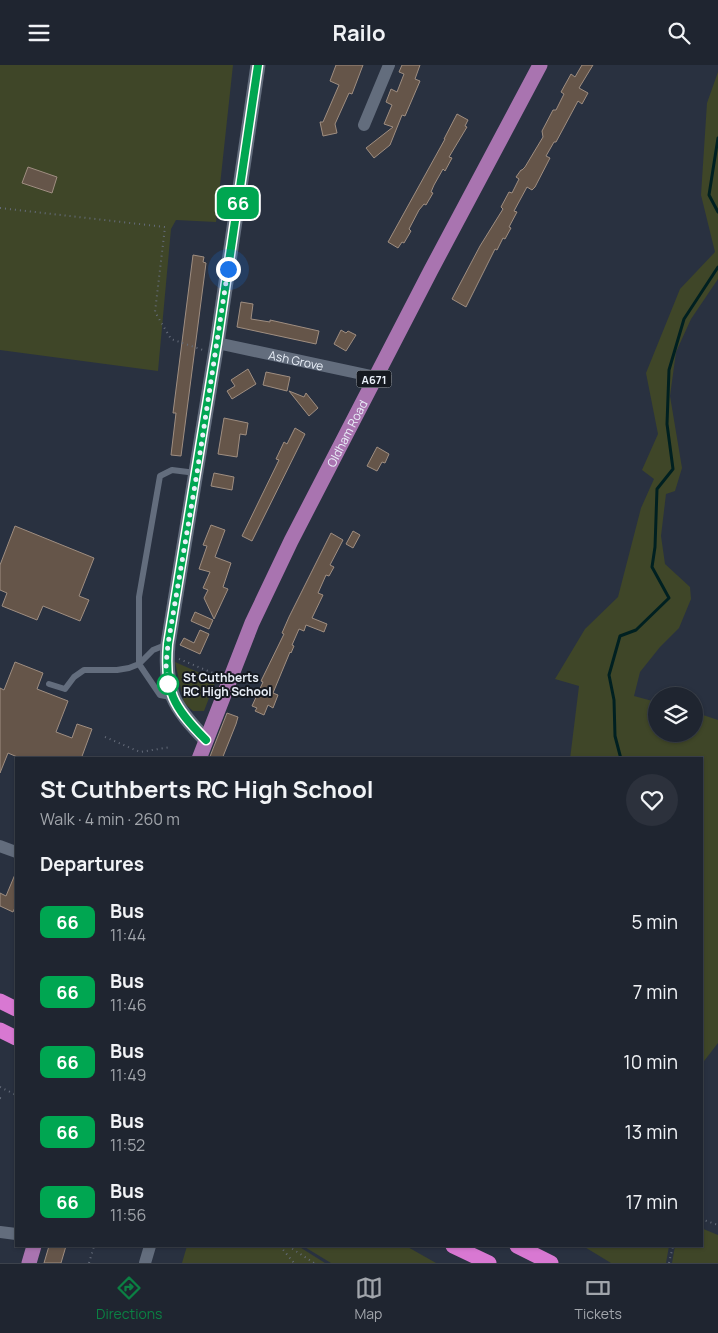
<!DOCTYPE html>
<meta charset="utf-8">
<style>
:root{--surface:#1f2530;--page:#2c313c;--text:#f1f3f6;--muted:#a1a5ab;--line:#3c424c;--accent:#0b8043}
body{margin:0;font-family:Manrope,sans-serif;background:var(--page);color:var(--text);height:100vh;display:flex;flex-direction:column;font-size:19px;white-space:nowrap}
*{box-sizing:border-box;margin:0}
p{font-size:16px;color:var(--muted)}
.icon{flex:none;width:28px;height:28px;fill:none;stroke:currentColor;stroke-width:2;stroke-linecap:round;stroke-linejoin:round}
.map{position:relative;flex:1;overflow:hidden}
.details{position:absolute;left:15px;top:692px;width:688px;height:490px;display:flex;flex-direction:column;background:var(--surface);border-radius:0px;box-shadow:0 1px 4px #0004,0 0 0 1px var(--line)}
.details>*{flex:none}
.badge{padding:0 10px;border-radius:8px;font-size:18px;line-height:32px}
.tools{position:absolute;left:648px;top:622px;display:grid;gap:10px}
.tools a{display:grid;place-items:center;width:55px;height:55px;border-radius:50%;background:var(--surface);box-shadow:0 1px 4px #0004,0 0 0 1px var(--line);font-size:25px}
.you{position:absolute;width:25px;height:25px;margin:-12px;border:4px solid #fff;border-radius:50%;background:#1a73e8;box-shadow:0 0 0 8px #1a73e833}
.map>.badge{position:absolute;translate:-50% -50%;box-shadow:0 0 0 2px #fff}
h2{padding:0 25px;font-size:19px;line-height:45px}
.round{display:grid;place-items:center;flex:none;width:52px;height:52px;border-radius:26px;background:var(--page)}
.overview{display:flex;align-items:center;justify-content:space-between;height:85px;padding:0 25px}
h1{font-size:24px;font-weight:700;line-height:38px}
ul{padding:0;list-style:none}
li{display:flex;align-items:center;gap:15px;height:70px;padding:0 25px}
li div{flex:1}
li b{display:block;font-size:19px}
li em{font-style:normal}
li .badge{min-width:55px;font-weight:700;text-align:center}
header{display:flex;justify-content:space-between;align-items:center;height:65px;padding:0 25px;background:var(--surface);font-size:22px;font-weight:700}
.tabs{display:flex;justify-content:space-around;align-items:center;height:70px;border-top:1px solid var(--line);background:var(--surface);font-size:14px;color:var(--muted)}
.tabs a{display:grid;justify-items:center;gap:2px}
.tabs .current{color:var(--accent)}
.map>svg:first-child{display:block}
.green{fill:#3f4628}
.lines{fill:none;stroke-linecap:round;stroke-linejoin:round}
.stream{stroke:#002021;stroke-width:3}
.building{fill:#655549;stroke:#9f8e81}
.path{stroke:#656c7a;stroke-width:2;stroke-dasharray:1 4;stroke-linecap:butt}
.service{stroke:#636d7d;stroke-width:6}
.minor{stroke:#636d7d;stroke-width:12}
.tertiary{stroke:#636d7d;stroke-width:15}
.primary{stroke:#a974b0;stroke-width:15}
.motorway{stroke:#d878d2;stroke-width:15}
.line-casing{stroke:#fff;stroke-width:11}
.line{stroke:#00a651;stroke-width:8}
.walk{stroke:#eaf0f9;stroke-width:5;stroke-dasharray:0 9}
.stop-dot{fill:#fff;stroke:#00a651;stroke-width:2.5}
.labels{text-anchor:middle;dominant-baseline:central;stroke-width:4;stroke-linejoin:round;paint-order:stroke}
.shield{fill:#151920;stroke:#aab0b8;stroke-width:1}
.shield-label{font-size:11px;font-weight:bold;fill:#eaf0f9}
.street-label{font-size:12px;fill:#eaf0f9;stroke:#151920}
.stop-label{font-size:12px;font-weight:bold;fill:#eaf0f9;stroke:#151920;text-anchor:start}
</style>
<header><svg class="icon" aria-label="menu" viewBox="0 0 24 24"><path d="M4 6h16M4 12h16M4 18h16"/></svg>Railo<svg class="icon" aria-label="search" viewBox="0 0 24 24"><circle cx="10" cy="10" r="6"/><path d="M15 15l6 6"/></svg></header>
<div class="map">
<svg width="718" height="1198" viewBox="0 0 718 1198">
<rect width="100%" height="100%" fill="#293140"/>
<path class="green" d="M 0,0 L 233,0 L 216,157 L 176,155 L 171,164 L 158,306 L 0,285 Z
M 718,7 L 718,214 L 691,254 L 676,287 L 670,331 L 682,403 L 675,426 L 666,429 L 661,471 L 665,499 L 690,522 L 691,534 L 679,563 L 660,582 L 640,607 L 634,631 L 656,637 L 656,669 L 694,669 L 694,647 L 718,655 L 718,978 L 701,1000 L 701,694 L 570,694 L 579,621 L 555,614 L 585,564 L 618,532 L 641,443 L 654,414 L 642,405 L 658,369 L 646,308 L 680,224 L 715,187 L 701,130 L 707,38 Z
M 175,597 L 216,615 L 204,646 L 193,646 L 184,638 Z
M 701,1163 L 718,1170 L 718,1198 L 672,1198 L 675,1181 L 701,1181 Z
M 187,1181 L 298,1181 L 325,1198 L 182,1198 Z
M 303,1181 L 406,1181 L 436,1198 L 331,1198 Z
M 583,1181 L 669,1181 L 666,1198 L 611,1198 Z"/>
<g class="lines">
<path class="stream" d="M 718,73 L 709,130 L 718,147
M 621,694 L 615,671 L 614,635 L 609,610 L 620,571 L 636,565 L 669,533 L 652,502 L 655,482 L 657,424 L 673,404 L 667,359 L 669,305 L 684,254 L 718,202"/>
</g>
<path class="building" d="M 336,0 L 363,0 L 352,29 L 349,28 L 335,59 L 337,68 L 323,71 L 320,57 L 323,57 L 339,20 L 330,16 Z
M 402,0 L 420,0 L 415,14 L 420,16 L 405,51 L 402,50 L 390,80 L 374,93 L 366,83 L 393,62 L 384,59 L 392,40 L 386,37 L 391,24 L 397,27 L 404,9 L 399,7 Z
M 582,0 L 593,0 L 579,23 L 588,28 L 582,39 L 578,36 L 556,77 L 554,77 L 546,91 L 550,93 L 535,122 L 532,125 L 527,122 L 514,146 L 517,147 L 509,162 L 511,163 L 505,174 L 503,173 L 497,185 L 495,184 L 466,242 L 452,234 L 480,181 L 503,144 L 501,142 L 509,127 L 512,128 L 519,114 L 516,112 L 521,105 L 522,105 L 525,102 L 543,72 L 542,66 L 553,45 L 556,45 L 564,29 L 561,27 L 571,9 L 575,12 Z
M 457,49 L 468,55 L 465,61 L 467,62 L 449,92 L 452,93 L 445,106 L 443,104 L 434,120 L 431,127 L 433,128 L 426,140 L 424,139 L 419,145 L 409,164 L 411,166 L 404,178 L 402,177 L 398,183 L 388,177 L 445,74 L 444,74 Z
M 28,102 L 57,112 L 52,128 L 22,118 Z
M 193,190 L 204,192 L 203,197 L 206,198 L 181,391 L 171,390 L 176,348 L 173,348 Z
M 241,237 L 253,239 L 251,254 L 270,257 L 270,255 L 319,266 L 316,279 L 237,262 Z
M 341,265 L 346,268 L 348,266 L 356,270 L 346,286 L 334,279 Z
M 248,304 L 256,319 L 232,334 L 227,326 L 235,321 L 231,315 Z
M 266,307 L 290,312 L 287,326 L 263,320 Z
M 289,326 L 304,332 L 306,328 L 318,343 L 309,351 Z
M 224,353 L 248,358 L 246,370 L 240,369 L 237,392 L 218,389 Z
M 295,363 L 305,369 L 252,476 L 242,471 L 279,395 L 276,394 L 284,377 L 287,379 Z
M 377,382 L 389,389 L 385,398 L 382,397 L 377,406 L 367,401 Z
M 214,408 L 234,412 L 232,425 L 211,421 Z
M 211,460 L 225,465 L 215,492 L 231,498 L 223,522 L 228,524 L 214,554 L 204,533 L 208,525 L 203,523 L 210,507 L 199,504 L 207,481 L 203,480 Z
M 15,461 L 94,493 L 79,531 L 89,535 L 80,556 L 43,541 L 37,555 L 2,541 L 7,528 L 0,525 L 0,500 Z
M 353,466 L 360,470 L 353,483 L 346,479 Z
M 331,468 L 343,475 L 330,500 L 334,502 L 329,511 L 326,510 L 318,528 L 323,530 L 312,553 L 327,559 L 324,567 L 306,560 L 304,566 L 299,564 L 292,580 L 294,581 L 291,588 L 290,587 L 273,628 L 278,630 L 273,643 L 268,640 L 264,650 L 255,646 L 257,643 L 252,641 L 263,617 L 261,616 L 284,569 L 282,568 L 289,552 Z
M 195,547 L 213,555 L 209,564 L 191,556 Z
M 200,565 L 209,569 L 200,589 L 180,580 L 184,573 L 194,578 Z
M 15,597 L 43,608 L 37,624 L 68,636 L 56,667 L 72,673 L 77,659 L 92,664 L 81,694 L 22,694 L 8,688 L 0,708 L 0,623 L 4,625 Z
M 227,648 L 238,652 L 236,659 L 222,694 L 209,694 Z
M 16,807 L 16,840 L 13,847 L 0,841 L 0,828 L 6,831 Z
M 49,1181 L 66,1181 L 61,1198 L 44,1198 Z"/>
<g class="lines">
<path class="path" d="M 0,143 L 165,162 L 155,247 L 171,274 L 203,285
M 179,594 L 218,610
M 105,672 L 140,687 L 171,682
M 0,1022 L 16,1030
M 0,1033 L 4,1034
M 701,1154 L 718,1160
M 280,1181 L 294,1198
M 288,1181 L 314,1198
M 89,1198 L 94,1181
M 669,1198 L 673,1181"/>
<path class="service" d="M 49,619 L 65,624 L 74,612 L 84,605 L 117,605 L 129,603 L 139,599 L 153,585 L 168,579
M 171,632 L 160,630 L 139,599 L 139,532 L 160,411 L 172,405 L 196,408"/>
<g class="minor">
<path d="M 364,60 L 389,0"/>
<path id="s1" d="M 217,278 L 376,312"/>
<path d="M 0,781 L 16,787"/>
<path d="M 0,1167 L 16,1169"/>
<path d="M 145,1198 L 150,1181"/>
</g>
<path class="tertiary" d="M 206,675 C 173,641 164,626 168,579 L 217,278 L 258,0"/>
<g class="primary">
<path id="s2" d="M 199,694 L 252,558 L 291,476 L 431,205 L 540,0"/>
<path d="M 29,1198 L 34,1181"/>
</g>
<path class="motorway" d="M 0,936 L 16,944
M 0,965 L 16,973
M 453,1181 L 489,1198
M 517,1181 L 551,1198"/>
</g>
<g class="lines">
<defs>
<path id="line" d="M 206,675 C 173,642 164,626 168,579 L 217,278 L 258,0"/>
</defs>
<use href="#line" class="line-casing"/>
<use href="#line" class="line"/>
<path class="walk" d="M 168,619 L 166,600 L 168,579 L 197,408 L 228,204"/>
</g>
<circle class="stop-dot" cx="168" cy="619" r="10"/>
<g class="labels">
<rect class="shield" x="356.5" y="305.5" width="35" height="17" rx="4"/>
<g class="shield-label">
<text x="374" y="314">A671</text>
</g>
<g class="street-label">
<text stroke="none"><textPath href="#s1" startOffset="81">Ash Grove</textPath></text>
<text stroke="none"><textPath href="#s2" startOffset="358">Oldham Road</textPath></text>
</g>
<g class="stop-label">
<text x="183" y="612">St Cuthberts<tspan x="183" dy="14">RC High School</tspan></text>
</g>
</g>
</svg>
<div class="tools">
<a><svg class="icon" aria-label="layers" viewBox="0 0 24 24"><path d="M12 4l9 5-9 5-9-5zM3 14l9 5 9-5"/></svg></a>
</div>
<div class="you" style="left:228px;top:204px"></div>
<b class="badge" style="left:238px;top:138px;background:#00a651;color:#fff">66</b>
<section class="details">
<div class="overview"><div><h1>St Cuthberts RC High School</h1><p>Walk · 4 min · 260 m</p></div><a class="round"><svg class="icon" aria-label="heart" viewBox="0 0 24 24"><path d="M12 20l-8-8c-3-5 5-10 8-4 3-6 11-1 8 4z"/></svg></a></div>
<h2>Departures</h2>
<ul>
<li><span class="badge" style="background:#00a651;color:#fff">66</span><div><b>Bus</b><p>11:44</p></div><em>5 min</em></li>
<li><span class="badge" style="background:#00a651;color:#fff">66</span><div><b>Bus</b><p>11:46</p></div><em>7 min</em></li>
<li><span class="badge" style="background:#00a651;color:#fff">66</span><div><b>Bus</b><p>11:49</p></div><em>10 min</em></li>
<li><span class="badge" style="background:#00a651;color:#fff">66</span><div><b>Bus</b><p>11:52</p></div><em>13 min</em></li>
<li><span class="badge" style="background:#00a651;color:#fff">66</span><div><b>Bus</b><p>11:56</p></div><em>17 min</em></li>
</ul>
</section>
</div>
<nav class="tabs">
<a class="current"><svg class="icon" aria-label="directions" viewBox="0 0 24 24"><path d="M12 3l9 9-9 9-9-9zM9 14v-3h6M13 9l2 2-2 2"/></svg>Directions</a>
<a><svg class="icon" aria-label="map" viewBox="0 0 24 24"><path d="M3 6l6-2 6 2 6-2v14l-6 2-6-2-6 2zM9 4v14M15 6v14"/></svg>Map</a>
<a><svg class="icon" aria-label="tickets" viewBox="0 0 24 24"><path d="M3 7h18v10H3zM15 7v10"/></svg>Tickets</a>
</nav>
